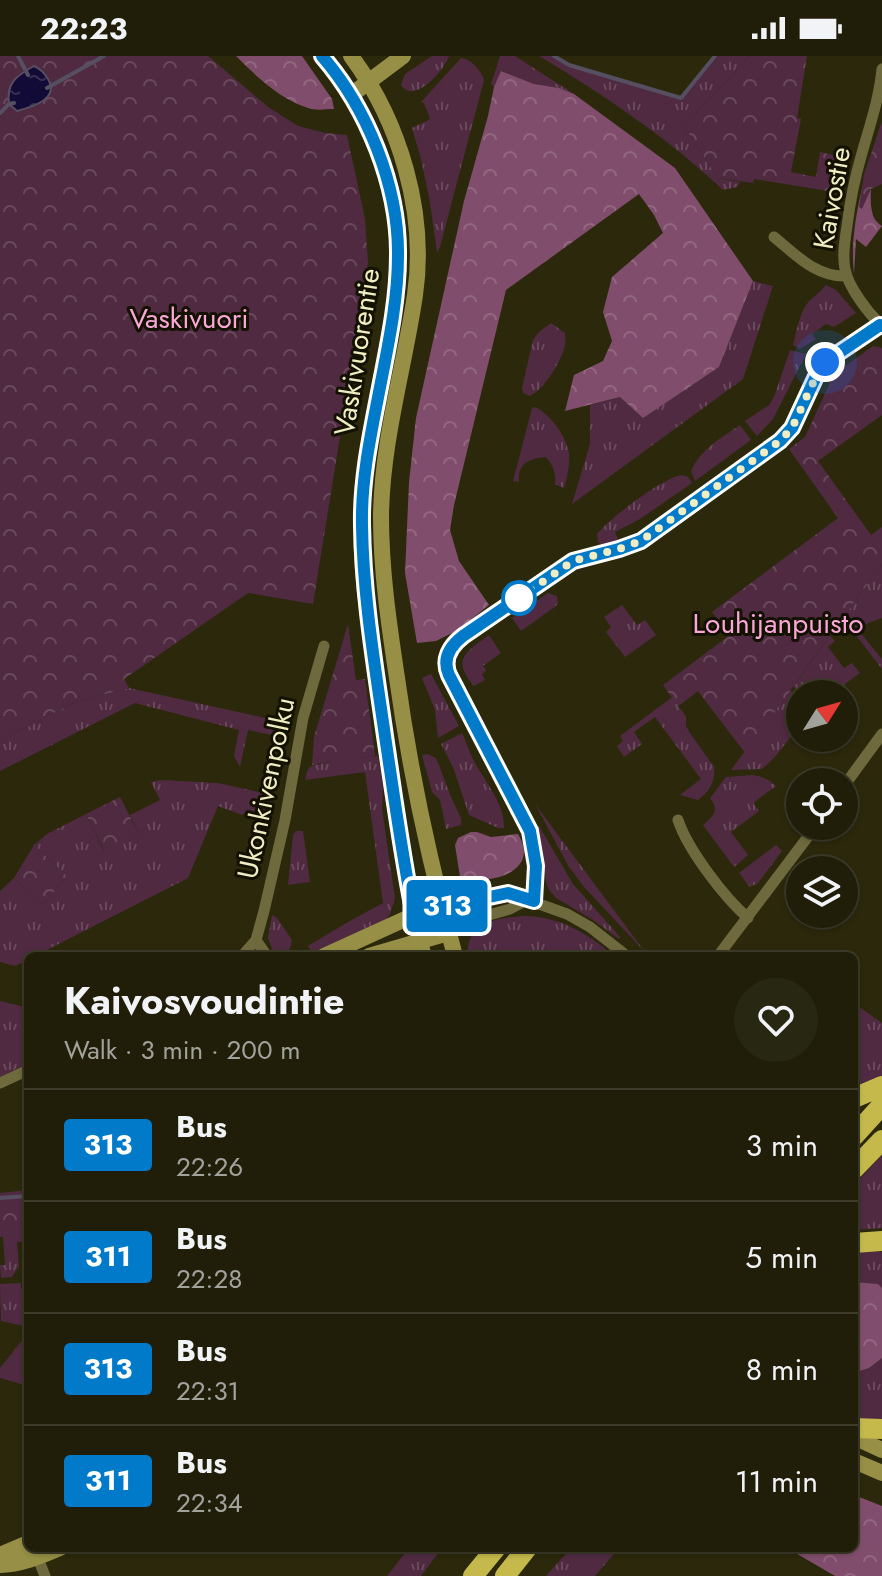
<!DOCTYPE html>
<meta charset="utf-8">
<style>
:root{--surface:#201e09;--page:#282712;--text:#f1f3f6;--muted:#a2a29c;--line:#3d3c2a}
body{margin:0;font-family:Jost,sans-serif;background:var(--page);color:var(--text);height:100vh;display:flex;flex-direction:column;font-size:30px;white-space:nowrap}
*{box-sizing:border-box;margin:0}
p{font-size:26px;color:var(--muted)}
.icon{flex:none;width:44px;height:44px;fill:none;stroke:currentColor;stroke-width:2;stroke-linecap:round;stroke-linejoin:round}
.map{position:relative;flex:1;overflow:hidden}
.panel{position:absolute;left:24px;top:896px;width:834px;height:600px;display:flex;flex-direction:column;background:var(--surface);border-radius:12px;box-shadow:0 2px 6px #0004,0 0 0 2px var(--line)}
.panel>*{flex:none}
.badge{padding:0 16px;border-radius:6px;font-size:28px;line-height:52px}
.needle{width:52px;rotate:53deg}
.fabs{position:absolute;left:786px;top:624px;display:grid;gap:16px}
.fabs a{display:grid;place-items:center;width:72px;height:72px;border-radius:50%;background:var(--surface);box-shadow:0 2px 6px #0004,0 0 0 2px var(--line);font-size:40px}
.you{position:absolute;width:40px;height:40px;margin:-20px;border:6px solid #fff;border-radius:50%;background:#1a73e8;box-shadow:0 0 0 12px #1a73e833}
.map>.badge{position:absolute;translate:-50% -50%;box-shadow:0 0 0 4px #fff}
.round{display:grid;place-items:center;flex:none;width:84px;height:84px;border-radius:42px;background:var(--page)}
.headline{display:flex;align-items:center;justify-content:space-between;height:136px;padding:0 40px}
h1{font-size:38px;font-weight:700;line-height:60px}
ul{padding:0;list-style:none}
li{display:flex;align-items:center;gap:24px;height:112px;padding:0 40px;border-top:2px solid var(--line)}
li div{flex:1}
li b{display:block;font-size:30px}
li em{font-style:normal}
li .badge{min-width:88px;font-weight:700;text-align:center}
.status{display:flex;justify-content:space-between;align-items:center;height:56px;padding:0 40px;background:var(--surface);direction:ltr}
.status svg{height:22px;fill:currentColor}
.map>svg:first-child{display:block}
.grass{fill:url(#grass-tufts)}
.forest{fill:url(#forest-crowns)}
.park{fill:url(#park-crowns)}
.water{fill:url(#water-ripples);stroke:#554f61;stroke-width:2}
.lines{fill:none;stroke-linecap:round;stroke-linejoin:round}
.stream{stroke:#554f61;stroke-width:4}
.minor{stroke:#6e6a3d;stroke-width:11}
.secondary{stroke:#968f45;stroke-width:16}
.trunk{stroke:#c4b94a;stroke-width:20}
.line-casing{stroke:#fff;stroke-width:18}
.line{stroke:#007ac9;stroke-width:12}
.walk{stroke:#f0edc3;stroke-width:8;stroke-dasharray:0 14.4}
.stop-dot{fill:#fff;stroke:#007ac9;stroke-width:4}
.labels{text-anchor:middle;dominant-baseline:central;stroke-width:6;stroke-linejoin:round;paint-order:stroke}
.street-label{font-size:28px;fill:#f0edc3;stroke:#131100}
.park-label{font-size:28px;fill:#f8a7d7;stroke:#131100}
</style>
<div class="status"><b>22:23</b><svg viewBox="0 0 49 12"><path d="M0 12V9h3v3zM5 12V6h3v6zM10 12V3h3v9zM15 12V0h3v12zM26 1h20v11H26zM47 4h2v5h-2z"/></svg></div>
<div class="map">
<svg width="882" height="1520" viewBox="0 0 882 1520">
<defs>
<pattern id="grass-tufts" width="24" height="20" patternUnits="userSpaceOnUse" patternTransform="scale(2)"><rect width="24" height="20" fill="#4f2a41"/><path d="M3 7l-1-3M5 7V3M7 7l1-3M15 17l-1-3M17 17v-4M19 17l1-3" fill="none" stroke="#69495b"/></pattern>
<pattern id="forest-crowns" width="20" height="18" patternUnits="userSpaceOnUse" patternTransform="scale(2)"><rect width="20" height="18" fill="#814d6c"/><path d="M2 6a3 3 0 1 1 6 0M12 15a3 3 0 1 1 6 0" fill="none" stroke="#93677f"/></pattern>
<pattern id="park-crowns" width="20" height="18" patternUnits="userSpaceOnUse" patternTransform="scale(2)"><rect width="20" height="18" fill="#4f2a41"/><path d="M2 6a3 3 0 1 1 6 0M12 15a3 3 0 1 1 6 0" fill="none" stroke="#69495b"/></pattern>
<pattern id="water-ripples" width="26" height="14" patternUnits="userSpaceOnUse" patternTransform="scale(2)"><rect width="26" height="14" fill="#130b37"/><path d="M2 4q2-2 4 0t4 0M15 11q2-2 4 0t4 0" fill="none" stroke="#362f52"/></pattern>
</defs>
<rect width="100%" height="100%" fill="#2b280c"/>
<path class="grass" d="M 432,0 L 449,0 C 444,15 414,49 401,29 L 405,18 Z
M 500,0 L 515,0 L 574,38 L 559,32 L 534,28 L 502,15 L 494,31 L 491,28 Z
M 539,0 L 554,0 L 569,9 L 681,41 L 715,0 L 750,0 L 684,70 L 718,122 L 740,126 L 737,131 L 723,134 C 668,82 604,39 539,0 Z
M 461,2 C 471,3 481,14 484,24 L 440,191 L 437,197 L 430,146 L 421,103 L 412,72 L 430,63 L 424,47 L 421,46 Z
M 753,225 L 773,230 L 743,323 L 572,448 L 590,388 L 590,349 L 620,341 L 643,361 L 719,311 Z
M 826,229 L 836,234 L 856,257 L 834,271 L 826,268 L 812,278 L 816,283 L 800,293 L 793,289 C 796,277 799,260 806,249 C 811,242 820,237 826,229 Z
M 551,267 L 565,277 C 565,281 566,286 565,290 C 561,306 544,333 530,340 L 523,337 L 522,332 L 533,284 L 539,276 Z
M 790,294 L 806,298 L 773,363 L 757,380 L 745,365 L 769,349 L 774,341 Z
M 535,351 C 550,358 567,381 569,398 C 570,410 567,421 564,432 L 555,428 C 556,417 553,409 546,401 C 530,402 517,407 519,426 L 513,425 L 532,352 Z
M 740,369 L 751,384 L 695,425 L 691,415 C 701,393 721,382 740,369 Z
M 682,419 L 688,421 L 692,427 L 640,463 L 615,476 L 619,486 L 602,489 L 598,486 L 597,478 C 609,463 663,421 682,419 Z
M 882,508 L 882,562 L 868,567 L 859,575 L 882,603 L 882,613 L 851,573 L 840,566 Z
M 548,537 L 557,540 L 558,547 L 556,550 L 521,575 L 512,562 Z
M 622,549 L 637,569 L 645,564 L 656,579 L 625,601 L 606,576 L 611,571 L 604,561 Z
M 489,579 L 501,597 L 483,610 L 486,615 L 482,618 L 485,624 L 474,630 C 451,603 466,596 489,579 Z
M 830,580 L 835,585 L 828,591 L 844,612 L 852,607 L 860,617 L 831,638 L 803,638 L 793,631 Z
M 723,603 L 739,688 L 698,635 L 678,650 L 686,660 L 686,670 L 690,677 L 714,711 C 716,725 709,736 698,744 L 680,739 L 701,723 L 655,661 L 634,676 L 642,688 L 624,701 L 617,690 L 623,685 L 620,680 Z
M 431,618 L 459,670 L 438,682 L 435,654 L 422,622 Z
M 129,632 L 283,666 L 281,681 L 248,674 L 240,711 L 234,700 L 239,674 L 135,647 L 0,715 L 0,685 L 75,646 Z
M 790,634 L 800,642 L 800,669 L 774,702 L 762,713 L 731,714 Z
M 462,677 C 466,685 468,693 472,701 C 482,723 505,746 504,772 L 498,772 L 469,759 L 453,711 L 441,688 Z
M 427,698 L 436,702 L 439,709 L 451,741 L 461,762 L 461,769 L 446,773 L 440,744 L 432,736 L 422,699 Z
M 378,700 L 383,730 L 382,753 L 395,842 L 390,858 L 385,865 L 339,885 L 313,899 L 308,890 L 348,866 L 383,847 L 365,716 L 305,724 C 306,720 307,713 310,711 C 314,707 368,701 378,700 Z
M 753,719 C 763,721 769,723 776,730 L 753,747 L 759,755 L 731,776 L 748,799 L 734,811 L 703,769 C 713,761 720,754 710,742 L 726,721 Z
M 161,724 L 218,727 L 272,739 L 269,760 L 248,754 L 242,759 L 218,750 L 188,822 L 35,900 L 28,900 L 28,904 L 15,910 L 0,906 L 0,835 L 14,822 L 43,849 L 67,820 L 34,789 L 47,778 L 86,758 L 104,795 L 139,778 L 130,759 L 160,744 L 151,726 Z
M 535,748 L 645,896 L 585,832 L 569,811 Z
M 539,770 L 573,828 L 620,881 L 619,883 L 593,864 L 556,842 L 549,834 L 546,826 L 543,796 L 537,771 Z
M 296,775 L 303,775 L 310,826 L 288,829 L 293,779 Z
M 776,789 L 782,795 L 758,827 L 750,831 L 739,817 Z
M 272,859 L 277,862 L 292,884 L 290,893 L 281,900 L 276,900 L 274,898 L 268,882 Z
M 523,860 C 559,860 587,877 614,900 L 567,900 L 554,897 L 551,900 L 468,900 C 465,866 498,862 523,860 Z
M 0,945 L 25,951 L 28,950 L 28,960 L 24,962 L 28,971 L 28,1007 L 0,1021 Z
M 855,948 L 882,967 L 882,1020 L 868,1029 L 854,1035 Z
M 882,1099 L 882,1172 L 854,1174 L 854,1129 Z
M 28,1157 L 28,1185 L 17,1186 L 19,1210 L 12,1221 L 1,1222 L 0,1209 L 5,1209 L 3,1181 L 0,1181 L 0,1160 Z
M 869,1195 L 882,1196 L 882,1232 L 878,1228 L 854,1226 L 854,1197 Z
M 21,1227 L 21,1232 L 28,1231 L 28,1265 L 24,1270 L 1,1265 L 0,1228 Z
M 28,1277 L 28,1330 L 0,1322 L 0,1312 Z
M 882,1302 L 882,1366 L 854,1364 L 854,1317 L 869,1312 Z
M 409,1492 L 442,1492 L 421,1520 L 387,1520 Z
M 571,1492 L 619,1492 L 595,1520 L 546,1520 Z"/>
<path class="forest" d="M 236,0 L 302,0 L 332,43 L 334,53 C 325,53 316,55 308,52 C 280,43 257,21 236,0 Z
M 501,15 L 534,28 L 559,32 L 574,38 L 675,112 L 753,225 L 719,311 L 643,362 L 620,341 L 565,355 L 574,319 L 603,305 L 612,285 L 603,256 L 612,221 L 663,177 L 654,159 L 639,138 L 506,234 L 454,449 L 450,474 L 459,505 L 489,549 L 458,574 L 436,585 L 417,587 L 405,517 L 409,426 L 416,362 L 464,145 L 488,60 L 494,31 Z
M 882,66 C 878,89 867,134 872,155 C 873,162 876,166 882,170 L 866,191 L 856,183 L 854,218 C 848,171 867,111 882,66 Z
M 471,776 L 477,776 L 491,781 L 518,778 C 542,817 487,830 460,821 L 455,789 L 458,782 Z
M 854,1226 L 878,1228 L 882,1232 L 882,1302 L 869,1312 L 854,1317 Z
M 854,1439 L 882,1450 L 882,1520 L 835,1520 L 787,1492 L 854,1492 Z"/>
<path class="park" d="M 0,0 L 208,0 L 268,51 L 298,70 L 325,77 L 347,79 L 365,163 L 368,207 L 313,548 L 248,537 L 124,623 L 129,632 L 75,646 L 0,685 Z
M 750,0 L 807,0 L 797,62 L 801,63 L 791,116 L 816,121 L 820,96 L 845,102 L 840,137 L 761,124 L 754,123 L 753,127 L 718,122 L 684,70 Z
M 882,66 L 882,128 L 871,133 L 862,153 L 859,151 L 864,118 Z
M 873,290 L 882,292 L 882,359 L 818,405 L 871,479 L 882,471 L 882,508 L 745,697 L 698,635 L 678,650 L 663,629 L 730,579 L 712,556 L 838,462 L 789,393 L 805,381 L 834,318 Z
M 348,568 L 356,624 L 365,623 L 375,700 L 336,706 L 320,707 L 312,709 L 314,681 Z
M 120,741 L 139,778 L 105,796 L 86,758 Z
M 34,789 L 67,820 L 43,849 L 14,822 Z
M 28,1134 L 28,1179 L 0,1181 L 0,1137 Z"/>
<path class="water" d="M 34,10 C 41,13 44,17 48,23 C 60,43 32,51 17,55 L 9,48 C 6,27 16,20 34,10 Z"/>
<g class="lines">
<path class="stream" d="M 18,0 L 28,19
M 554,0 L 569,9 L 681,42 L 715,0
M 47,32 L 104,0
M 0,57 L 9,48 L 14,47
M 0,1142 L 28,1140"/>
<path class="minor" d="M 882,13 C 879,43 870,69 862,97 C 855,121 850,145 847,170 C 845,184 842,199 845,213 C 848,231 869,258 882,270
M 774,181 C 796,199 817,222 847,220
M 844,730 L 882,678
M 678,764 C 688,794 724,841 748,862
M 534,845 L 536,810 L 530,775 L 449,619 C 442,603 450,591 463,580 L 573,505 L 619,493 L 641,485 L 780,385 L 792,372 L 819,314 L 825,306 L 882,267
M 442,851 L 508,837 L 567,858 L 590,871 L 627,900
M 448,877 L 482,861 L 510,853 L 527,844
M 256,884 L 267,900
M 242,900 L 256,884 L 264,855 L 285,764 L 303,662 L 324,590
M 718,900 L 816,770
M 0,1027 L 28,1014
M 34,1492 L 45,1520"/>
<path class="secondary" d="M 322,0 C 374,62 406,148 397,230 C 388,308 364,384 362,463 C 360,506 366,548 372,590 C 378,628 383,666 388,704 C 394,740 400,775 405,811 C 410,841 415,872 424,900
M 351,0 C 400,66 427,157 415,239 C 404,313 382,385 381,460 C 381,515 389,569 397,622 C 410,716 430,808 455,900
M 351,39 L 403,0
M 324,900 L 414,859 L 442,851
M 369,900 L 448,877
M 854,1381 L 882,1394
M 854,1405 L 882,1417
M 0,1499 L 28,1487
M 0,1509 C 20,1509 41,1500 60,1492"/>
<path class="trunk" d="M 854,1042 L 882,1030
M 854,1080 L 882,1049
M 854,1113 L 882,1084
M 854,1187 L 882,1185
M 854,1372 L 882,1373
M 473,1520 L 496,1492
M 505,1520 L 527,1492"/>
</g>
<g class="lines">
<defs>
<path id="line" d="M 322,0 C 367,52 399,130 398,200 C 398,242 389,285 381,326 C 372,373 361,421 362,469 C 363,540 375,610 385,680 C 394,740 402,800 414,859 L 442,851 L 508,837 L 534,845 L 536,810 L 530,775 L 449,619 C 442,603 450,590 463,580 L 573,505 L 619,493 L 641,485 L 780,385 L 792,372 L 819,314 L 825,306 L 880,269 L 882,270"/>
</defs>
<use href="#line" class="line-casing"/>
<use href="#line" class="line"/>
<path class="walk" d="M 519,542 L 573,505 L 619,493 L 641,485 L 780,385 L 792,372 L 819,314 L 825,306"/>
</g>
<circle class="stop-dot" cx="519" cy="542" r="16"/>
<g class="labels">
<g class="street-label">
<text transform="translate(832 142) rotate(-80)">Kaivostie</text>
<text transform="translate(357 296) rotate(-81)">Vaskivuorentie</text>
<text transform="translate(266 732) rotate(-78)">Ukonkivenpolku</text>
</g>
<g class="park-label">
<text x="189" y="262">Vaskivuori</text>
<text x="778" y="567">Louhijanpuisto</text>
</g>
</g>
</svg>
<div class="fabs">
<a><svg class="needle" viewBox="-14 -14 28 28"><path d="M0-13l5 13h-10z" fill="#e53935"/><path d="M0 13l5-13h-10z" fill="#a2a29c"/></svg></a>
<a><svg class="icon" aria-label="locate" viewBox="0 0 24 24"><circle cx="12" cy="12" r="6"/><path d="M12 2v4M12 18v4M2 12h4M18 12h4"/></svg></a>
<a><svg class="icon" aria-label="layers" viewBox="0 0 24 24"><path d="M12 4l9 5-9 5-9-5zM3 14l9 5 9-5"/></svg></a>
</div>
<div class="you" style="left:825px;top:306px"></div>
<b class="badge" style="left:447px;top:850px;background:#007ac9;color:#fff">313</b>
<section class="panel">
<div class="headline"><div><h1>Kaivosvoudintie</h1><p>Walk · 3 min · 200 m</p></div><a class="round"><svg class="icon" aria-label="heart" viewBox="0 0 24 24"><path d="M12 20l-8-8c-3-5 5-10 8-4 3-6 11-1 8 4z"/></svg></a></div>
<ul>
<li><span class="badge" style="background:#007ac9;color:#fff">313</span><div><b>Bus</b><p>22:26</p></div><em>3 min</em></li>
<li><span class="badge" style="background:#007ac9;color:#fff">311</span><div><b>Bus</b><p>22:28</p></div><em>5 min</em></li>
<li><span class="badge" style="background:#007ac9;color:#fff">313</span><div><b>Bus</b><p>22:31</p></div><em>8 min</em></li>
<li><span class="badge" style="background:#007ac9;color:#fff">311</span><div><b>Bus</b><p>22:34</p></div><em>11 min</em></li>
</ul>
</section>
</div>
